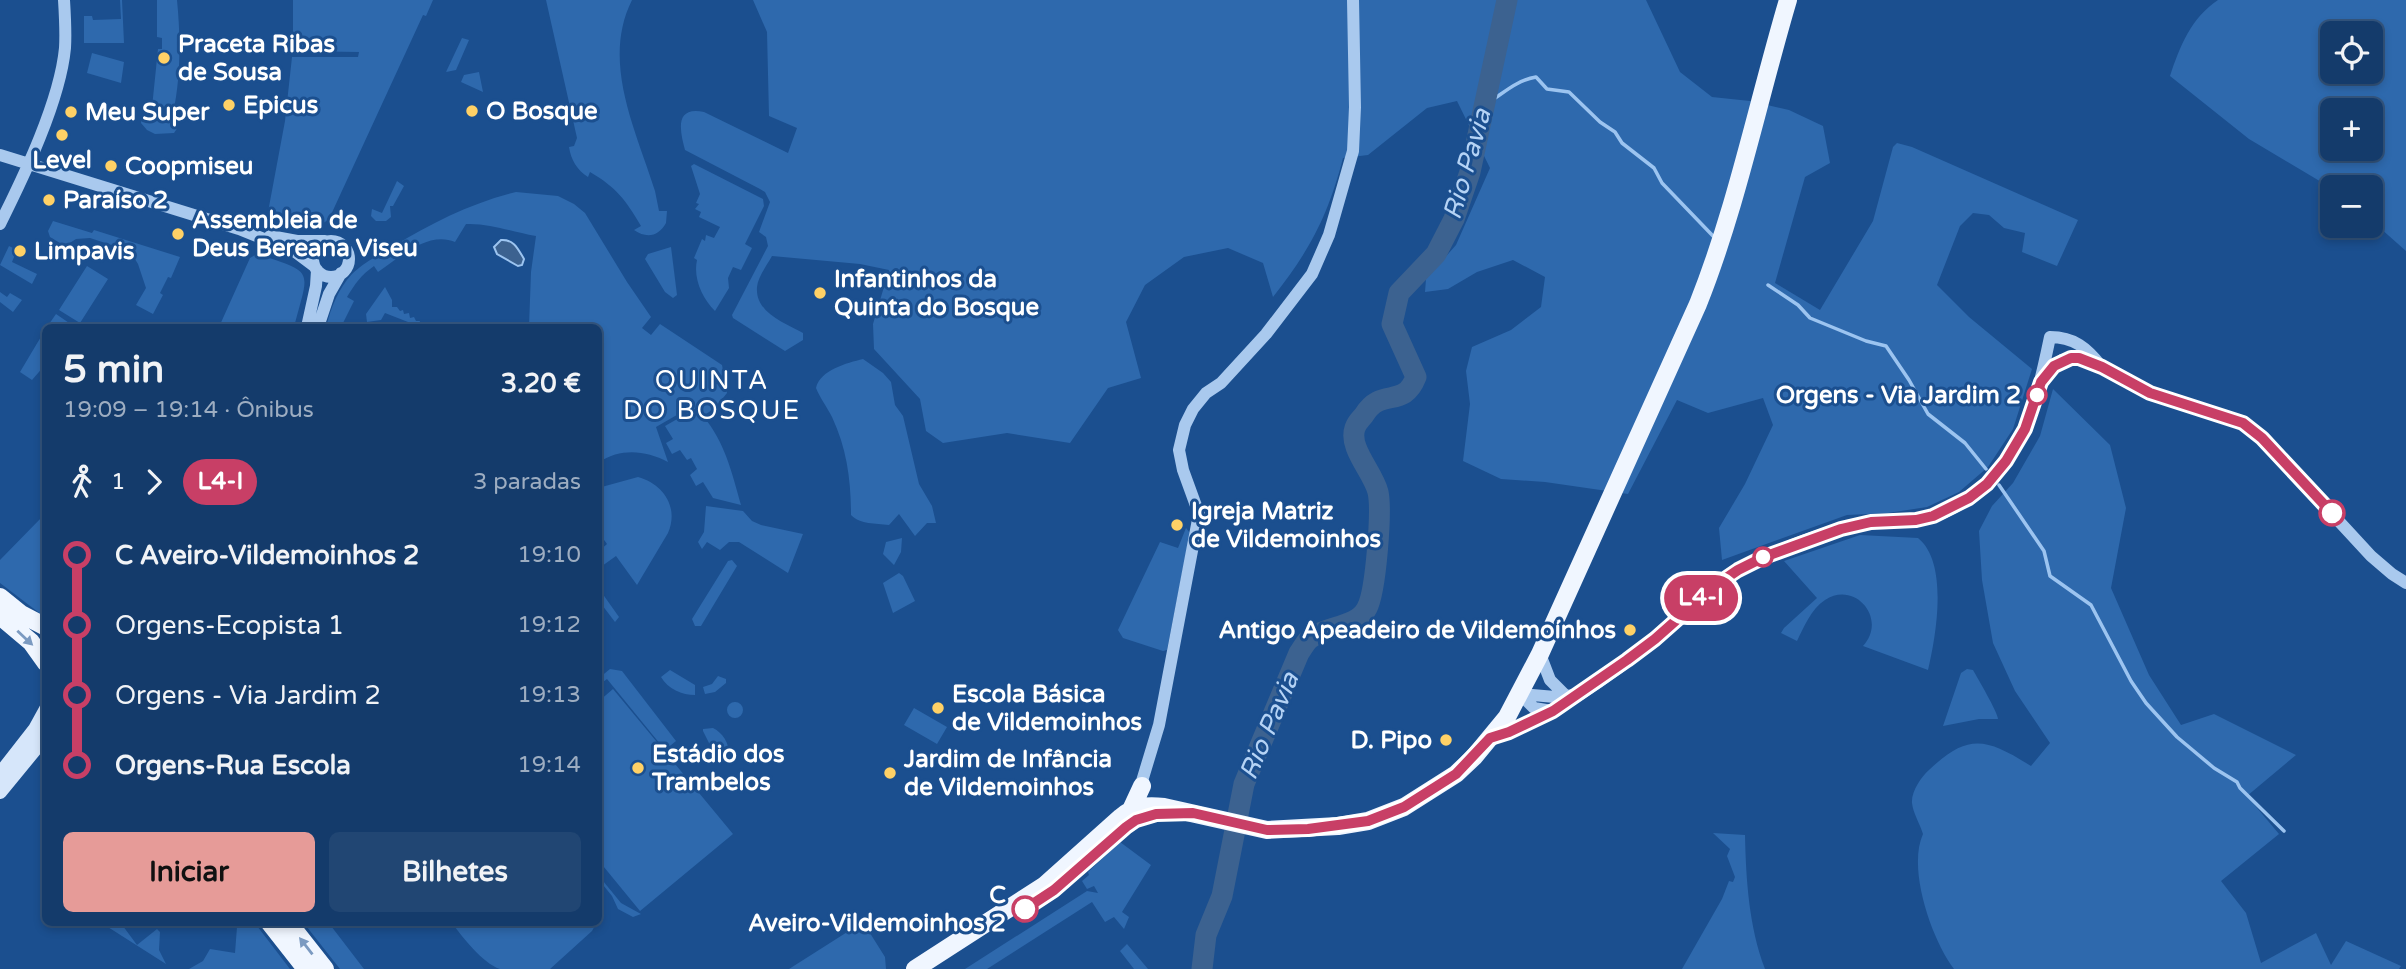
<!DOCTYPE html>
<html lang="pt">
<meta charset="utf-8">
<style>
:root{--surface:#143b6b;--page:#214673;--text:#f1f3f6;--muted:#9dadc1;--line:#33557e;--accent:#e69b98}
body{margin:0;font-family:"Varela Round",sans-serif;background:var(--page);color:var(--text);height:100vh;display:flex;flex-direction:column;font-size:26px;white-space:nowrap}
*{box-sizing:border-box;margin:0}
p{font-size:23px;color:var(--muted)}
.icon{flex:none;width:38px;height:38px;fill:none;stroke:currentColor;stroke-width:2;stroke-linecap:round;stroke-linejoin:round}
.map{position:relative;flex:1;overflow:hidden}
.drawer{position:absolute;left:42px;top:324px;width:560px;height:602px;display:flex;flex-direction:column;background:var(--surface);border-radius:10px;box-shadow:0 4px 10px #0003,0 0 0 2px var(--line)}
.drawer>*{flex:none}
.badge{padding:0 14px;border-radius:23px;font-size:24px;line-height:46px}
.controls{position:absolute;left:2320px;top:21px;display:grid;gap:14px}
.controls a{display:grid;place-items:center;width:63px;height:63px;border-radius:10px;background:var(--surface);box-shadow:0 4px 10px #0003,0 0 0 2px var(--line);font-size:35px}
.map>.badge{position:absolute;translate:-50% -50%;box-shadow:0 0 0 4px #fff}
.legs{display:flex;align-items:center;gap:10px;height:77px;padding:0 21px;font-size:23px}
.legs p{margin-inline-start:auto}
.overview{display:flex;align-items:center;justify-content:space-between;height:119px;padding:0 21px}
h1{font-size:38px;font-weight:800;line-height:52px}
.action{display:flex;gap:14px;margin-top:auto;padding:14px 21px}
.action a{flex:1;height:80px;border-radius:10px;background:var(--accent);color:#111;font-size:28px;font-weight:800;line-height:80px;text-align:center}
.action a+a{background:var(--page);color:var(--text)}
ul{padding:0 21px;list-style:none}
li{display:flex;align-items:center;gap:24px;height:70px;font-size:26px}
li i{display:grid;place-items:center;width:10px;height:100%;margin:0 9px;background:currentColor}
li i::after{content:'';width:18px;height:18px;margin:-9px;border:5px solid;border-radius:50%;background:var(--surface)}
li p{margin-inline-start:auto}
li:first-child i{background:linear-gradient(#0000 50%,currentColor 0)}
li:last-child i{background:linear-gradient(currentColor 50%,#0000 0)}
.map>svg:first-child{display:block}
.green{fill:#2e69ad;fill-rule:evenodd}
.water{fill:#3c6290;stroke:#9cc4f0;stroke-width:2}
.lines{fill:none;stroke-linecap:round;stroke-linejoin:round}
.stream{stroke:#9cc4f0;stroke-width:3.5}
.river{stroke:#3c6290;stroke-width:21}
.tertiary{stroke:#a9c9ee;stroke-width:12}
.secondary{stroke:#d6e6fa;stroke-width:14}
.primary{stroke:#f0f6ff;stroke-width:18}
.oneway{fill:#7b9ac1}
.line-1-casing{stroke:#fff;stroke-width:16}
.line-1{stroke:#c83f66;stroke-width:10}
.poi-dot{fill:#ffd166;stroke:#1b4f8f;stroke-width:2.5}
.stop-1-dot{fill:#fff;stroke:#c83f66;stroke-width:3.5}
.labels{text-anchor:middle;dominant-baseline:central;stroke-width:6;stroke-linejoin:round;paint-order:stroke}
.poi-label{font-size:24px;font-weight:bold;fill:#fff;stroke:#1b4f8f;text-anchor:start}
.stop-label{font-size:24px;font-weight:bold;fill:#fff;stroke:#1b4f8f;text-anchor:end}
.water-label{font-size:26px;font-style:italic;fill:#b5d3f5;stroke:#1b4f8f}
.neighbourhood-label{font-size:26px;letter-spacing:2px;fill:#fff;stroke:#1b4f8f}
</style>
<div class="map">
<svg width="2406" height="969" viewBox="0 0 2406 969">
<rect width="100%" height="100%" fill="#1b4f8f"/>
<path class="green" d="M 120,0 L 122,0 L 124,43 L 84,43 L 84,16 L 92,16 L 93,20 L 121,19 Z
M 157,0 L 177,0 C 181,40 181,87 170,125 L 178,127 L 174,133 L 155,134 L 147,130 L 141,123 L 142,116 L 151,117 L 158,49 L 162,49 L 162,38 L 157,37 Z
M 293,0 L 433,0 L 426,16 L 423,15 L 329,219 L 318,227 L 273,219 L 268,212 L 285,121 L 292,57 L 358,57 L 359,52 L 293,51 Z
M 546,0 L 632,0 C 601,62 636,130 655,191 L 659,211 L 667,211 L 666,223 C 659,236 647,239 634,230 L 641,226 C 625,199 617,188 590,172 L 588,177 C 577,170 571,160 569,147 L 574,146 L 577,138 Z
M 753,0 L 1646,0 L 1680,72 L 1712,97 L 1750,101 L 1789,110 L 1823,126 L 1830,163 L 1805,177 L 1775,283 L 1820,310 L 1873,221 L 1893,147 L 1897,143 L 1912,147 L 2078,220 L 2057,266 L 2022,252 L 2025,233 L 2004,228 L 1989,215 L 1973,213 L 1960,226 L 1937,285 L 1969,317 L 2032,369 L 2013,429 L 1988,467 L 1959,492 L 1927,507 L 1888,513 L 1847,515 L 1722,560 L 1719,528 L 1745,484 L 1773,425 L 1763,398 L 1708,413 L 1677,400 L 1628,494 L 1545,482 L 1501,479 L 1463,461 L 1470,404 L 1466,371 L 1472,347 L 1511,330 L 1541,307 L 1545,277 L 1513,260 L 1477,272 L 1448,289 L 1425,292 L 1426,279 L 1456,245 L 1490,168 L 1457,101 L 1427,108 L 1368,155 L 1343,158 C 1328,216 1310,250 1273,297 L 1263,263 L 1228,248 L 1184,257 L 1145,285 L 1126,322 L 1141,378 L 1108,388 L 1070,443 L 1007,433 L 943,443 L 926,431 L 920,399 L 874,349 L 873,324 L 889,270 L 860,264 L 772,256 C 767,265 758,277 757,287 C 755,313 785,323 803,333 L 803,340 L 785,351 L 733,318 L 732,315 L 768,246 L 766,237 L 759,232 L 770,202 L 765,192 L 760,189 L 685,150 C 680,131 674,106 704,112 L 788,153 L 797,128 L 769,116 L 767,32 Z
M 2218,0 L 2406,0 L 2406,251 L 2371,220 L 2371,187 L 2333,189 L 2249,139 L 2170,76 C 2180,46 2191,18 2218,0 ZM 2371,33 L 2371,72 L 2333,72 L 2333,33 ZM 2371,110 L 2371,149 L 2333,149 L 2333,110 Z
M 462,38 L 469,40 L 456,70 L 446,72 Z
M 92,53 L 124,62 L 121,83 L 87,73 Z
M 479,72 L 483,92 L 461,82 L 464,75 Z
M 694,164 L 763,199 L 764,206 L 745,244 L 752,248 L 741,270 L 733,267 L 728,278 L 729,288 L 715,311 C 702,298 693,278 697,260 L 694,258 L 702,239 L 705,241 L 706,235 L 714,238 L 720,227 L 699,217 L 701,212 L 695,209 L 699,204 L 696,203 L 700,194 L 691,166 Z
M 397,181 L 404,186 L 393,206 L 390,206 L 391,217 L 386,221 L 376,221 L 371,216 L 372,209 L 382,213 Z
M 516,192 L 558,196 L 574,204 L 585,213 L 627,282 L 651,317 L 642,328 L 651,335 L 660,324 L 722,365 L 727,393 L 715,408 L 703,416 C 725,442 732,473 741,505 L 713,498 L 703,482 L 696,486 L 690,475 L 697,469 L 691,458 L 687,460 L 680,450 L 672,454 L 666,443 L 673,439 L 665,426 L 693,410 L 682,412 L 656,427 L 668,462 C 645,450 621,448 599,462 L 598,327 L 529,327 L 531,272 L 536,236 C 512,232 490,223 466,224 L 455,242 C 428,231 400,257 378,272 L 374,266 C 361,275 355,284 347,297 L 354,301 L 341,327 L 326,327 C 331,308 338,289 352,274 C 363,263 379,255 392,247 C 432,223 471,203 516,192 Z
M 53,221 L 92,233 L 94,230 L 180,257 L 171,278 L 168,277 L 160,293 L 163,295 L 153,314 L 136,305 L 146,288 L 138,264 L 130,251 L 90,238 L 76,239 L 65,246 L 50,237 L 48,231 Z
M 9,246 L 17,250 L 12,262 L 37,274 L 32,284 L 0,265 Z
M 671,247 L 677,295 L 673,298 L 665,292 L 645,259 L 648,254 Z
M 257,254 C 316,273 309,269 294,327 L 219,327 L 250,258 Z
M 87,266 L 108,279 L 80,323 L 59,310 Z
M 385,287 L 392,300 L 392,307 L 397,307 L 400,311 L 403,310 L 404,314 L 409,313 L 410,318 L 414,317 L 416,321 L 420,321 L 418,327 L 406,327 L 408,322 L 385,313 L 381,320 L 367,322 L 366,314 Z
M 0,292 L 7,297 L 10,293 L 22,300 L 13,312 L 0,302 Z
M 56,314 L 75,327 L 47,327 Z
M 45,330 L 45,365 L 32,380 L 20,372 Z
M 863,359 L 883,373 L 891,382 L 895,405 L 903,416 L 919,484 L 932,506 L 936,523 L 927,523 L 915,536 L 899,514 L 889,525 C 875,523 861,525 851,515 C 851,481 847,449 832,417 C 827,407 820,398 816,388 C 820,370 847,363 863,359 Z
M 2053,389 L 2110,445 L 2126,508 L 2111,588 L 2149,675 L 2181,725 L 2214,714 L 2296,755 L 2247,796 L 2279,834 L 2221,881 L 2246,913 L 2261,963 L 2316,933 L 2331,965 L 2346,941 L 2401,966 L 2399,969 L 1954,969 C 1932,940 1907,869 1923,834 C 1920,824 1913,813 1912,803 C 1911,792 1921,777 1929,770 C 1969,732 1987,739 2031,766 L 2050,743 L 2015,691 L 1993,643 L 1982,580 L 1979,531 L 1992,506 L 2013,483 L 2040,436 Z
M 638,477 C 664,484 679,508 668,533 L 637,585 L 616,556 L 602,566 L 599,560 L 602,558 L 599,551 L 607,544 L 599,533 L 598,488 Z
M 706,506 L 743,511 L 752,521 L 761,525 L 803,534 L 788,573 L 739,542 L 729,542 L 720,550 L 707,542 L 702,549 L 698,542 L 704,532 Z
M 42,517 L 46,521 L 46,613 L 42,615 L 0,583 L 0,560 Z
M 1186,528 L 1190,533 L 1167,650 L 1163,651 L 1123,638 L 1118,630 L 1160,542 L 1178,548 Z
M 1860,535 L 1918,538 C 1949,563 1936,636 1928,670 L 1863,646 C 1888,619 1855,580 1825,600 C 1811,609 1804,627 1797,641 L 1781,633 L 1784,628 L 1817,598 L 1784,561 Z
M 902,538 L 901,552 L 894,565 L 883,554 L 886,542 Z
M 732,560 L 737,566 L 701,626 L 695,626 L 692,619 L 728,561 Z
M 899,573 L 903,576 L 915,601 L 893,613 L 883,583 Z
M 602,593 L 619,617 L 615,622 L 599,601 L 599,596 Z
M 610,669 L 622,671 L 676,741 L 665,750 L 607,679 L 599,685 L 599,678 Z
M 1967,669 L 1973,670 C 1978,679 1997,711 1998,719 L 1979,719 L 1943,726 L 1961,673 Z
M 670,670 L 695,685 L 695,695 C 682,695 668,689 661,677 Z
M 718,676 L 726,679 L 726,683 L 715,692 L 705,694 L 703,687 L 712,684 Z
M 613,689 L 733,834 L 640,911 L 599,861 L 599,701 Z
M727 710a8 8 0 1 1 16 0a8 8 0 1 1-16 0Z
M 914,708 L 947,727 L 937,744 L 904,725 Z
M 713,728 C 723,733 729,743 729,754 L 723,759 L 714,753 L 703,731 L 703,729 Z
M 1713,833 L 1745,835 C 1746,880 1749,927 1765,969 L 1682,969 L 1722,899 L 1729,881 L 1733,882 L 1735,877 L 1727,856 L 1730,849 Z
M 1120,842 L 1151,865 L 1122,912 L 1129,917 L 1124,929 L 1114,917 L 1105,922 L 1092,902 L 987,969 L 965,969 L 1087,891 L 1098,893 L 1094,886 L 1087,889 L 1082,881 L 1089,875 L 1088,872 Z
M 599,876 L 621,903 L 641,914 L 633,917 L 618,909 L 612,896 L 599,880 Z
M 100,922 L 120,922 L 137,945 L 157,929 L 160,932 L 159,950 L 166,964 Z
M 234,922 L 254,922 L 290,969 L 189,969 L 203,961 L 210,949 L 235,953 L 237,927 Z
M 303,922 L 328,922 L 364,969 L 340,969 Z
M 451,922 L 597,922 L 592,931 L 550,969 C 537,969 511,969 500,969 C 482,963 462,936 451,922 Z
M 863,922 L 885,957 L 886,969 L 789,969 Z
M 1127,944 L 1148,969 L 1134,969 L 1120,951 Z"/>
<path class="water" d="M 501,240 C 514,239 518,249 524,259 L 522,265 L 518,266 L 497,254 L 494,247 Z"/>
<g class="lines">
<path class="stream" d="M 1484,105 C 1502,95 1514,81 1536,77 L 1547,89 L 1569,92 L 1600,122 L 1615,132 L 1622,143 L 1654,168 L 1662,183 L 1713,236
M 1768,285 L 1798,305 L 1810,318 L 1866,341 L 1886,346 L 1909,380 L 1928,414 L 1965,443 L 1986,469
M 1999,485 L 2044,551 L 2050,576 L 2091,605 L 2131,681 L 2146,703 L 2177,737 L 2214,768 L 2237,782 L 2240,788 L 2284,831"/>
<path class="river" d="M 1202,969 L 1206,935 L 1222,896 L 1244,784 L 1299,653 C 1303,648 1306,640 1312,637 C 1328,626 1358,627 1367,608 C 1376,591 1382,510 1378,492 C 1373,472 1348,448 1355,428 C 1357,422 1361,419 1364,415 C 1382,386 1403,410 1416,377 L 1392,324 L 1399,293 L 1436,254 L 1454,219 L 1470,172 L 1507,0"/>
<path class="tertiary" d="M 0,155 L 239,229 L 294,251 L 314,266
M 0,224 C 24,176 60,101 65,48 C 66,32 65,16 64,0
M 270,236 L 297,241 L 325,241
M313 259a18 18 0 1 1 36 0a18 18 0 1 1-36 0Z
M 307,327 L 316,286 L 317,270
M 318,327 L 329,294 L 341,273
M 2050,337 C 2074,337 2087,348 2101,366
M 2043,379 L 2062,360 L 2079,358 L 2102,367 L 2150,393 L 2243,423 L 2262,438 L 2371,556 L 2392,574 L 2406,583
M 1540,654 L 1550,680 L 1566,696
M 1520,694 L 1555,697 L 1575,695
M 1520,694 L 1534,708 L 1552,711
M 1490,738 C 1549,719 1611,677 1657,637 C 1691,608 1721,577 1762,558 C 1795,543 1833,529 1868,523 C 1883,520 1900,523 1916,521 C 1941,517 1967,502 1986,485 C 2028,446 2039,390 2050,337
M 1139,791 L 1159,725 L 1199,514 L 1183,470 L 1179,450 L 1185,425 L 1193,409 L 1206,393 L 1221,383 L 1266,334 L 1312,274 L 1329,235 L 1353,151 L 1355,107 L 1353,0"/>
<path class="secondary" d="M 0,774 L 35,729 L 46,709
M 0,792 L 46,736"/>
<path class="primary" d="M 0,597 L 21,614 L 46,627
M 0,616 L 31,642 L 46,663
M 1129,814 L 1142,786
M 269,922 L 306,969
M 288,922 L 325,969
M 915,969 L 1045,885 L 1121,817 C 1134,806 1147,805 1164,807 L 1267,830 L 1338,826 L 1368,821 L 1404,807 L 1456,774 L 1474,757 L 1507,717 L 1540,654 L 1698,304 C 1737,206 1758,101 1788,0"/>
</g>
<defs><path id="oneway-solid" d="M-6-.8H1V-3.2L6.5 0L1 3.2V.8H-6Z" transform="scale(1.75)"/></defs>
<g class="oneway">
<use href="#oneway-solid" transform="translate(25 638) rotate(43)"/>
<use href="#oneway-solid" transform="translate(306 946) rotate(-128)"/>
</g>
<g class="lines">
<defs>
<path id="line-1" d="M 1025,909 L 1054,890 L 1126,827 L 1136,820 L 1156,814 L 1193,813 L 1267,830 L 1308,829 L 1368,821 L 1404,807 L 1456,774 L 1490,738 L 1509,732 L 1553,711 L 1627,660 L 1655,639 L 1716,585 L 1738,570 L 1764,557 L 1841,529 L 1871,522 L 1916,520 L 1933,516 L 1969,498 L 1987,484 L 2006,461 L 2025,429 L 2041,382 L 2054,366 L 2071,358 L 2079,358 L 2102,367 L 2150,393 L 2243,423 L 2262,438 L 2332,513"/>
</defs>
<use href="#line-1" class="line-1-casing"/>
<use href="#line-1" class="line-1"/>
</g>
<g class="poi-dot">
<circle cx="164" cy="58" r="7"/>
<circle cx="229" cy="105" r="7"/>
<circle cx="472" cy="111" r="7"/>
<circle cx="71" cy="112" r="7"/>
<circle cx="62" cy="135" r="7"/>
<circle cx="111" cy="166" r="7"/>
<circle cx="49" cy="200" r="7"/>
<circle cx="178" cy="234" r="7"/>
<circle cx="20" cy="251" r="7"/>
<circle cx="820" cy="293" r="7"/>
<circle cx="1177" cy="525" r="7"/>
<circle cx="1630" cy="630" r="7"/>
<circle cx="938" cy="708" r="7"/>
<circle cx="1446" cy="740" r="7"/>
<circle cx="638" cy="768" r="7"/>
<circle cx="890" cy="773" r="7"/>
</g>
<g class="stop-1-dot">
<circle cx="2037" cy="395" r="9"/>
<circle cx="2332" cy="513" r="12"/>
<circle cx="1763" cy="557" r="9"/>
<circle cx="1025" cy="909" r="12"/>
</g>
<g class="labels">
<g class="poi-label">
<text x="178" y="44">Praceta Ribas<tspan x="178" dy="28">de Sousa</tspan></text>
<text x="243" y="105">Epicus</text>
<text x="486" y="111">O Bosque</text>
<text x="85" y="112">Meu Super</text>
<text x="62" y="160" text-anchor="middle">Level</text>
<text x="125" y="166">Coopmiseu</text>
<text x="63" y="200">Paraíso 2</text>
<text x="192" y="220">Assembleia de<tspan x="192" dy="28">Deus Bereana Viseu</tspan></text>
<text x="34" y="251">Limpavis</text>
<text x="834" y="279">Infantinhos da<tspan x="834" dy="28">Quinta do Bosque</tspan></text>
<text x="1191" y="511">Igreja Matriz<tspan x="1191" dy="28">de Vildemoinhos</tspan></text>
<text x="1616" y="630" text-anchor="end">Antigo Apeadeiro de Vildemoínhos</text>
<text x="952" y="694">Escola Básica<tspan x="952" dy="28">de Vildemoinhos</tspan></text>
<text x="1432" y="740" text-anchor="end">D. Pipo</text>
<text x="652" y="754">Estádio dos<tspan x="652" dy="28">Trambelos</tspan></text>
<text x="904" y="759">Jardim de Infância<tspan x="904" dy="28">de Vildemoinhos</tspan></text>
</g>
<g class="stop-label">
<text x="2021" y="395">Orgens - Via Jardim 2</text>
<text x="1006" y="895">C<tspan x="1006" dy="28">Aveiro-Vildemoinhos 2</tspan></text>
</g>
<g class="water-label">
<text transform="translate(1467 164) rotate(-74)">Rio Pavia</text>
<text transform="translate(1269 726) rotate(-67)">Rio Pavia</text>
</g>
<g class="neighbourhood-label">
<text x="712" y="380">QUINTA<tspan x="712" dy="30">DO BOSQUE</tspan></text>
</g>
</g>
</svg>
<div class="controls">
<a><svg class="icon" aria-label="locate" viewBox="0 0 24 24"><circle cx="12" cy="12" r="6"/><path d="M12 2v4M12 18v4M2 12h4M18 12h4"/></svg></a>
<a>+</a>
<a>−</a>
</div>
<b class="badge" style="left:1701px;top:598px;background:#c83f66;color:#fff">L4-I</b>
<section class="drawer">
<div class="overview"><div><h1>5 min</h1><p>19:09 – 19:14 · Ônibus</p></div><b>3.20 €</b></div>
<div class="legs"><svg class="icon" aria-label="walk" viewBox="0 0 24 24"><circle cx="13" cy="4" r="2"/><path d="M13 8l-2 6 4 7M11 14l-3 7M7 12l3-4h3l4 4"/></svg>1<svg class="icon" aria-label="forward" viewBox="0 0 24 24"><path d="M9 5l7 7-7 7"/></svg><b class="badge" style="background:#c83f66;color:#fff">L4-I</b><p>3 paradas</p></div>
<ul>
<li><i style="color:#c83f66"></i><b>C Aveiro-Vildemoinhos 2</b><p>19:10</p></li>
<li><i style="color:#c83f66"></i><span>Orgens-Ecopista 1</span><p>19:12</p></li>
<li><i style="color:#c83f66"></i><span>Orgens - Via Jardim 2</span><p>19:13</p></li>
<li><i style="color:#c83f66"></i><b>Orgens-Rua Escola</b><p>19:14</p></li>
</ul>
<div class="action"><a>Iniciar</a><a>Bilhetes</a></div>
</section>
</div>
